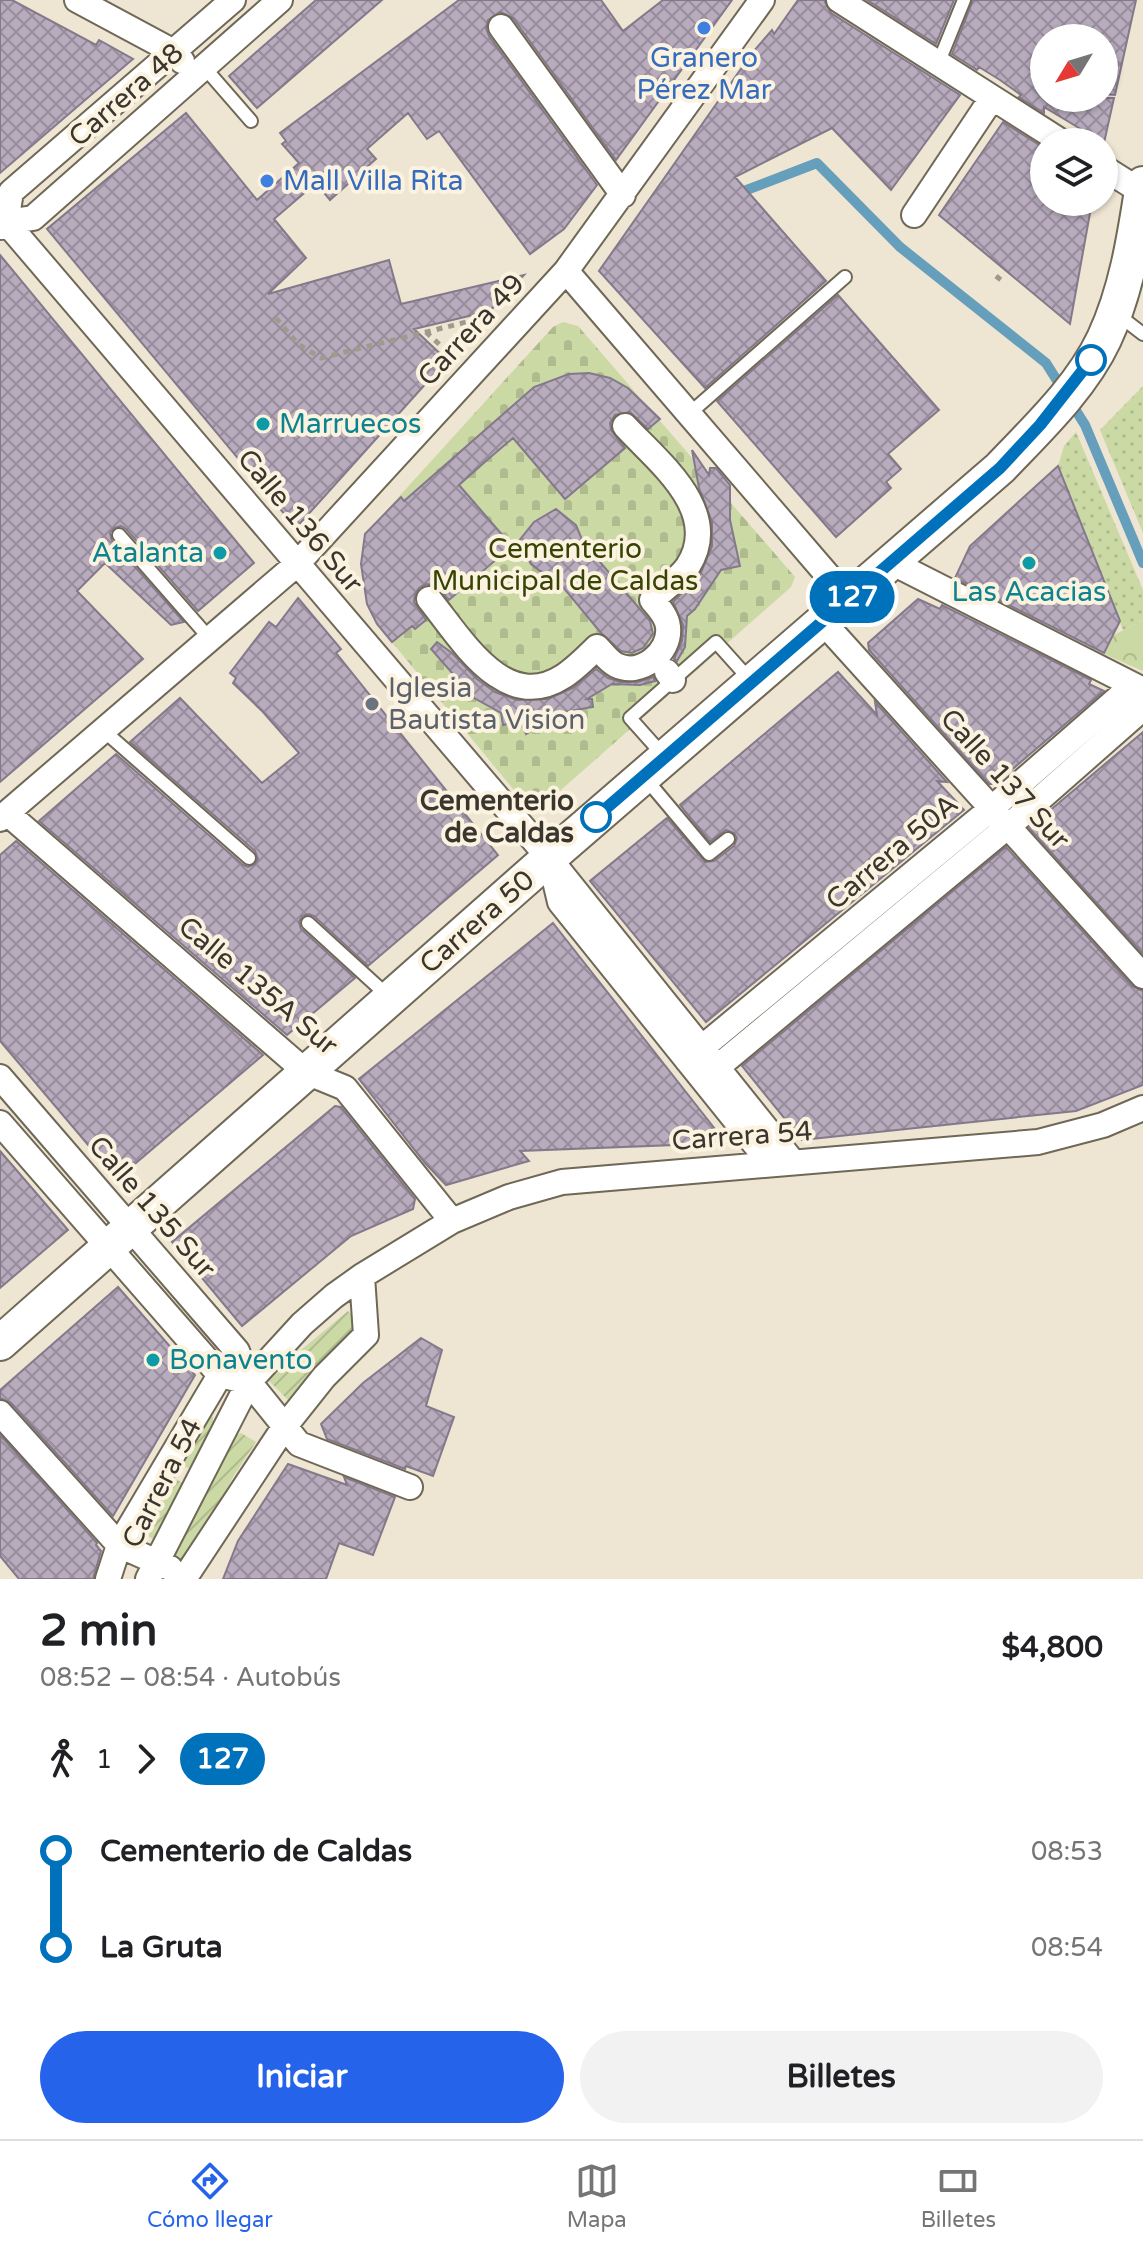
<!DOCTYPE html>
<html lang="es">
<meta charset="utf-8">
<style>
:root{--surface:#fff;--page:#f2f2f2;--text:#202124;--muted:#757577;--line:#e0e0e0;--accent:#2563eb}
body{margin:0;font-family:"Varela Round",sans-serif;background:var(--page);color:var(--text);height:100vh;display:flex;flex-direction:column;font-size:30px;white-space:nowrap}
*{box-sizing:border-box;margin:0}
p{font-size:26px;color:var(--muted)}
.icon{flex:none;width:44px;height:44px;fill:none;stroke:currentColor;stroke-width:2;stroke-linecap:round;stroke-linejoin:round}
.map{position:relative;height:1579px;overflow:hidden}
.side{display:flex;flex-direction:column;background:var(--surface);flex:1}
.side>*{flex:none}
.badge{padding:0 16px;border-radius:26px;font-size:28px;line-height:52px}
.needle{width:52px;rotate:232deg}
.controls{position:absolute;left:1030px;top:24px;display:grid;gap:16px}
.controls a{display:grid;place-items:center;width:88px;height:88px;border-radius:50%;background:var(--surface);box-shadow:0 2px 6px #0004;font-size:40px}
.map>.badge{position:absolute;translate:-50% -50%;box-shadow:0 0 0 4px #fff}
.legs{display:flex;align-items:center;gap:12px;height:88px;padding:0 40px;font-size:26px}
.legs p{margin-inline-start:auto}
.headline{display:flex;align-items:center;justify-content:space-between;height:136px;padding:0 40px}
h1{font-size:44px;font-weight:700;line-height:60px}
.button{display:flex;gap:16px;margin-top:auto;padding:16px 40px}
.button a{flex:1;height:92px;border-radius:48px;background:var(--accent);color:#fff;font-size:32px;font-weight:700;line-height:92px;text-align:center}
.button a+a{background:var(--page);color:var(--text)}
ul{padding:0 40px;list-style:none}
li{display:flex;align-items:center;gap:28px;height:96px;font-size:30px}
li i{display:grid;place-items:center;width:12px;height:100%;margin:0 10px;background:currentColor}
li i::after{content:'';width:20px;height:20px;margin:-10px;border:6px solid;border-radius:50%;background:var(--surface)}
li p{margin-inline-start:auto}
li:first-child i{background:linear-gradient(#0000 50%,currentColor 0)}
li:last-child i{background:linear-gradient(currentColor 50%,#0000 0)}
.menu{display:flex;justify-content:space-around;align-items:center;height:112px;border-top:2px solid var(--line);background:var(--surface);font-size:22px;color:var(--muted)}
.menu a{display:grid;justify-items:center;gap:4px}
.menu .current{color:var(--accent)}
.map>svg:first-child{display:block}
.grass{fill:url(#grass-dots)}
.cemetery{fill:url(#cemetery-stones)}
.park{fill:url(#park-crowns)}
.garden{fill:url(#garden-furrows)}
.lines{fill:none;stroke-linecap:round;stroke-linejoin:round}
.stream{stroke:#669fbb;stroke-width:10}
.building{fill:url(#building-cross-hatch);stroke:#84798a;stroke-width:2}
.lane-casing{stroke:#6f6857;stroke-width:16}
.street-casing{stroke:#6f6857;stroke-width:28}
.secondary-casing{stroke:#6f6857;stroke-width:38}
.path{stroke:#a19a8c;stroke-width:5;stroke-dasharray:6 6;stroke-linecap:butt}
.lane{stroke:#fff;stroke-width:12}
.street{stroke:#fff;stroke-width:24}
.secondary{stroke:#fff;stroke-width:34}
.line-1-casing{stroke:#fff;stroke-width:18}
.line-1{stroke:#0072bc;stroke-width:12}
.shop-dot{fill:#3f7fe0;stroke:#fbf3df;stroke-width:3}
.stop-1-dot{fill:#fff;stroke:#0072bc;stroke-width:4}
.culture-dot{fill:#0f9aa8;stroke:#fbf3df;stroke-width:3}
.worship-dot{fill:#6b7280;stroke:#fbf3df;stroke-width:3}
.labels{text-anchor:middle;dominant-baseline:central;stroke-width:8;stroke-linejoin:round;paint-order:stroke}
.shop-label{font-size:28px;fill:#366cbe;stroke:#fbf3df}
.street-label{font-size:28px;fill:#3a362f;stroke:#fbf3df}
.culture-label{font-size:28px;fill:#0d838f;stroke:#fbf3df;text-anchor:start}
.park-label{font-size:28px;fill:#384405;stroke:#fbf3df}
.worship-label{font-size:28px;fill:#5b616d;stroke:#fbf3df;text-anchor:start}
.stop-label{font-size:28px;font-weight:bold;fill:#3a362f;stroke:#fbf3df;text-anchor:end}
</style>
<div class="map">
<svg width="1143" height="1579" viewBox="0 0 1143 1579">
<defs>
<pattern id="grass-dots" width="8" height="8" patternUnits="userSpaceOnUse" patternTransform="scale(2)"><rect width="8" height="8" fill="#cbd9a5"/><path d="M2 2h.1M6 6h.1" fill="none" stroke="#afbb8e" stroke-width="1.8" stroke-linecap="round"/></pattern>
<pattern id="cemetery-stones" width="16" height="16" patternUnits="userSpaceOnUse" patternTransform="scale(2)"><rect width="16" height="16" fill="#cbd9a5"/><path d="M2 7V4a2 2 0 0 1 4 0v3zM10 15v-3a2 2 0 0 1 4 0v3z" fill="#afbb8e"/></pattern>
<pattern id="park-crowns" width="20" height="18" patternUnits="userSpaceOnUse" patternTransform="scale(2)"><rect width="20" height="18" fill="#cbd9a5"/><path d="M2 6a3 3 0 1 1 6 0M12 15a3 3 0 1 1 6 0" fill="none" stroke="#afbb8e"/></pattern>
<pattern id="garden-furrows" width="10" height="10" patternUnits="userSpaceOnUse" patternTransform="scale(2)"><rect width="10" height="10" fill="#cbd9a5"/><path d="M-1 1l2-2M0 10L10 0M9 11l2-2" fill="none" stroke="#afbb8e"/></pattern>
<pattern id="building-cross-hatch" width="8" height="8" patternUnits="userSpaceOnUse" patternTransform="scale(2)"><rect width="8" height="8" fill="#b7abbd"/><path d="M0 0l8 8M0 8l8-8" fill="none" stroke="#968c9a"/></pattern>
</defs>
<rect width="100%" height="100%" fill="#eee5d2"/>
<path class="grass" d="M 1143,386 L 1143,533 L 1100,430 Z
M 1076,432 L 1143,590 L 1143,620 L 1123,630 L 1058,466 L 1064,446 Z"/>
<path class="cemetery" d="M 563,322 L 578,326 L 795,577 L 791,587 L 536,812 L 528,807 L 377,624 C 363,595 358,566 365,534 L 553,327 Z"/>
<path class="park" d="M 1143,620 L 1143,671 L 1104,654 L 1114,635 Z"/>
<path class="garden" d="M 348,1311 L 354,1317 L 351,1333 L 289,1401 L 269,1381 L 289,1360 Z
M 208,1414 L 213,1417 L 213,1425 L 191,1469 L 172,1462 Z
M 241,1433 L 256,1442 L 233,1477 L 186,1567 L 171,1560 L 234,1437 Z
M 166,1474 L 183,1483 L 155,1540 L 137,1531 Z"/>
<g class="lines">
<path class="stream" d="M 736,194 L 817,163 L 900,247 L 1046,363 L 1085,425 L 1143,563"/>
</g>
<path class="building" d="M 0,0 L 12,0 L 96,45 L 99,40 L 133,59 L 0,173 Z
M 316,0 L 382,0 L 257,108 L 229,76 Z
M 459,0 L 601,0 L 623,31 L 663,0 L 732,0 L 616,160 L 513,18 L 500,12 L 488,20 L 486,28 L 489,36 L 597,185 L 564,229 L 530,254 L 439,131 L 427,139 L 408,113 L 367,149 L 376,159 L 330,200 L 316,183 L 274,219 L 306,258 L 268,294 L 389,260 L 401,304 L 524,275 L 490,311 L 414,329 L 447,360 L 296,528 L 47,229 L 186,113 L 257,200 L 299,163 L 282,144 L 286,141 L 280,133 Z
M 798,0 L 824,0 L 831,13 L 960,95 L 891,190 L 832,128 L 735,177 L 826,281 L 705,388 L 599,271 L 752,53 L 772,30 L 774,34 Z
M 867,0 L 954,0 L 936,44 Z
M 973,0 L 1136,0 L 1115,95 L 1104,94 L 1104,38 L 1044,38 L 1044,98 L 1114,98 L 1104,143 L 1044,107 L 1044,113 L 1019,97 L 1021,95 L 1000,80 L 979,67 L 977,70 L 952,54 Z
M 1003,122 L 1044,148 L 1044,202 L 1092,202 L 1070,324 L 939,215 Z
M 0,255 L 254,563 L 198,611 L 126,529 L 121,526 L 114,528 L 110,533 L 112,541 L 184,622 L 171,625 L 105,563 L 77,591 L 143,659 L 0,782 Z
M 838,295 L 939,410 L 888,454 L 901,469 L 886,482 L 891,488 L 836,537 L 717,401 Z
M 589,373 L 610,378 L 628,388 L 660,419 L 648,429 L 630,412 L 615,415 L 610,423 L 611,430 L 625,448 L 565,499 L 513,438 L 486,461 L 459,485 L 512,546 L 449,600 L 434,585 L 426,584 L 419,588 L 415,594 L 414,602 L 426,620 L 415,629 L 412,626 L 392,642 L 377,624 L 367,604 L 361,564 L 365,534 L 401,497 L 404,501 L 534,387 L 569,374 Z
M 692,450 L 709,475 L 710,468 L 716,468 L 730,485 L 730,520 L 740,566 L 721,570 L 695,609 L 687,616 L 685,647 L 677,661 L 674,659 L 682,641 L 683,625 L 673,602 L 700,575 L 712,546 L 712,522 L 699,488 Z
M 1058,466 L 1120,621 L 1104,653 L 955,578 L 970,546 Z
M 556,509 L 576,525 L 583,542 L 650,621 L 653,634 L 643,648 L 632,653 L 621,651 L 601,633 L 553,575 L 540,571 L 531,564 L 518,542 L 534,522 Z
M 298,598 L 341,649 L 336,653 L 498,855 L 368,966 L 314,916 L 309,914 L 302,916 L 299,922 L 301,929 L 355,978 L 287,1035 L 39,821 L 116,754 L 243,865 L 248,867 L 255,864 L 258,859 L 255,851 L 130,742 L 180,698 L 262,783 L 299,753 L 263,712 L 233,683 L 236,678 L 230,673 L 269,622 L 276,627 Z
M 918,599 L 940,609 L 942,605 L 1091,680 L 1089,684 L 1104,691 L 995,784 L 989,784 L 869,650 L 868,643 Z
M 437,642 L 452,653 L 477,679 L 495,692 L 517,700 L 548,699 L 573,688 L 596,669 L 608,678 L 621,682 L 638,682 L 653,677 L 655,681 L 640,685 L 612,684 L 587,699 L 592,699 L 593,707 L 564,712 L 526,734 L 520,721 L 503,725 L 501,713 L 474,698 L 431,649 Z
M 838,672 L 877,715 L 875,702 L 947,782 L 937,781 L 964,810 L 706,1022 L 590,881 L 667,818 L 705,862 L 714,861 L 734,846 L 737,838 L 734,833 L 726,830 L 710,842 L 680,805 Z
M 1143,732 L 1143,954 L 1029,828 Z
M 16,841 L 263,1055 L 117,1179 L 0,1041 L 0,855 Z
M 1006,847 L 1132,986 L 1143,991 L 1143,1085 L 1076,1111 L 802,1140 L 742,1066 Z
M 553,923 L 726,1143 L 520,1151 L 529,1161 L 446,1185 L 425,1163 L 359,1079 Z
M 335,1106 L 341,1107 L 415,1199 L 413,1209 L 351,1236 L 242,1326 L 172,1242 Z
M 0,1151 L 68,1230 L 0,1288 Z
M 118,1287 L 195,1375 L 113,1516 L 11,1403 L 0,1398 L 0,1390 Z
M 421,1338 L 442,1350 L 426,1406 L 454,1417 L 433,1476 L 406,1466 L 405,1469 L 327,1439 L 321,1424 L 363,1383 Z
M 0,1435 L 97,1543 L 96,1545 L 101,1551 L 93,1579 L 19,1579 L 0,1556 Z
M 288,1464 L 347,1485 L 344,1477 L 395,1497 L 373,1555 L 339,1543 L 326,1579 L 223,1579 L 238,1541 Z"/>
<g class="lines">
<defs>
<path id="lane" d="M 938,64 L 964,0
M 204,67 L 251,121
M 1117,314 L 1143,334
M 689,414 L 845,277
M 119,535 L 211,640
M 104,731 L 249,858
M 663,755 L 630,718 L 716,642 L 751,681
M 646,779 L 709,854 L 728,839
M 308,923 L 388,996"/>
<path id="street" d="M 77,0 L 174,52 L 182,61
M 839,0 L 1062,142
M 501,27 L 623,195
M 1104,168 L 1142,192
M 914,215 L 992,98
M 6,222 L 549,858 L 793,1162
M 6,222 L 11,192 L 233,0
M 0,227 L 6,222 L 33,218 L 280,0
M 566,271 L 849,600
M 891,562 L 1143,690
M 429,599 C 461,638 504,715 564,676 C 576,668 587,657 597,647 C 603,653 608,661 616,665 C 640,677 671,653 668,627 C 667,616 659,608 652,600 C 664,589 679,579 688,566 C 723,511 658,462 625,426
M 823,622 L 1143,976
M 667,672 L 673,680
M 7,813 L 306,1072 L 345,1088 L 452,1221
M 0,819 L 297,564 L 566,271 L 762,0
M 552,868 L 560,902 L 770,1163
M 687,1060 L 991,809 L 1132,686
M 0,1077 L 237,1351 L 249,1382 L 299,1444 L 410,1487
M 703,1079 L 1018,818 L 1143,708
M 0,1123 L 220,1375 L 249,1382
M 0,1413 L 119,1545 L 170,1568
M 108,1579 L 119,1545 L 220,1375
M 148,1579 L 249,1382 L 302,1324 L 334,1296 L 362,1276 L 452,1221 L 509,1197 L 562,1182 L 1038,1142 L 1103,1125 L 1143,1108
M 184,1579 L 285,1426 L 324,1377 L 366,1335 L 362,1276"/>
<path id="secondary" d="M 0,1343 L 549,858 L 1000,468 C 1036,430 1081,388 1104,339 C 1127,290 1135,236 1143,184"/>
</defs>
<use href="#lane" class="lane-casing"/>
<use href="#street" class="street-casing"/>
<use href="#secondary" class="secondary-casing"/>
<path class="path" d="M 996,276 L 1005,283
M 276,318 L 298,344 L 321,358 L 487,317
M 426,332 L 453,357"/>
<use href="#lane" class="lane"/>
<use href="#street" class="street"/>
<use href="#secondary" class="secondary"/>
</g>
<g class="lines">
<defs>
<path id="line-1" d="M 596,817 L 1000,468 L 1040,425 L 1091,360"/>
</defs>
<use href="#line-1" class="line-1-casing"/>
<use href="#line-1" class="line-1"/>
</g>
<g class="shop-dot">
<circle cx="704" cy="28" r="8"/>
<circle cx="267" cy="181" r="8"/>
</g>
<g class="stop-1-dot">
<circle cx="1091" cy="360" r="14"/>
<circle cx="596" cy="817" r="14"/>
</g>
<g class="culture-dot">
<circle cx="263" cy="424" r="8"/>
<circle cx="220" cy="553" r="8"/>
<circle cx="1029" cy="563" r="8"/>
<circle cx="153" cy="1360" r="8"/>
</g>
<circle class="worship-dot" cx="372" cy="704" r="8"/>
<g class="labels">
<g class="shop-label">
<text x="704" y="58">Granero<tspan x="704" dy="32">Pérez Mar</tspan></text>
<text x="283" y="181" text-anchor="start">Mall Villa Rita</text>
</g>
<g class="street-label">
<text transform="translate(126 95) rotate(-41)">Carrera 48</text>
<text transform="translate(471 330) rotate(-47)">Carrera 49</text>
<text transform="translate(300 521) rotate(50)">Calle 136 Sur</text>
<text transform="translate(1005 779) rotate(48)">Calle 137 Sur</text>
<text transform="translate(892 852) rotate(-40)">Carrera 50A</text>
<text transform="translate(477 922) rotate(-41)">Carrera 50</text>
<text transform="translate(258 986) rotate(40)">Calle 135A Sur</text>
<text transform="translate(742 1136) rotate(-4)">Carrera 54</text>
<text transform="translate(152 1207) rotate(49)">Calle 135 Sur</text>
<text transform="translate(162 1483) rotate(-63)">Carrera 54</text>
</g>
<g class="culture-label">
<text x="279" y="424">Marruecos</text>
<text x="204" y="553" text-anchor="end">Atalanta</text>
<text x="1029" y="592" text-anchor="middle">Las Acacias</text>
<text x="169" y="1360">Bonavento</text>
</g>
<g class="park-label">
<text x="565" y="549">Cementerio<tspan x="565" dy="32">Municipal de Caldas</tspan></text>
</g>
<g class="worship-label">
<text x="388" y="688">Iglesia<tspan x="388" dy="32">Bautista Vision</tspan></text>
</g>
<g class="stop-label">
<text x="574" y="801">Cementerio<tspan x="574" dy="32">de Caldas</tspan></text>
</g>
</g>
</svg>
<div class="controls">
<a><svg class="needle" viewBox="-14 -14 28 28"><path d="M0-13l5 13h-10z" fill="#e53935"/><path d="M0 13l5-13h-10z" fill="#757577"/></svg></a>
<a><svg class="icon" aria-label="layers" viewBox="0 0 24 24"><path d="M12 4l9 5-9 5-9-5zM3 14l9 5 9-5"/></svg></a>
</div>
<b class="badge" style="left:852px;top:597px;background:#0072bc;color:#fff">127</b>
</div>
<section class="side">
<div class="headline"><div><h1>2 min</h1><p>08:52 – 08:54 · Autobús</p></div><b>$4,800</b></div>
<div class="legs"><svg class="icon" aria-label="walk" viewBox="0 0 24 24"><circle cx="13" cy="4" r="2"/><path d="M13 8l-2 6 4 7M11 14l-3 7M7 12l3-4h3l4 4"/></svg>1<svg class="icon" aria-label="forward" viewBox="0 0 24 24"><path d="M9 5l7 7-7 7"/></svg><b class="badge" style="background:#0072bc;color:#fff">127</b></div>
<ul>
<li><i style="color:#0072bc"></i><b>Cementerio de Caldas</b><p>08:53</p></li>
<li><i style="color:#0072bc"></i><b>La Gruta</b><p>08:54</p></li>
</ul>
<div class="button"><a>Iniciar</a><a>Billetes</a></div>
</section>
<nav class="menu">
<a class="current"><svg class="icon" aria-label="directions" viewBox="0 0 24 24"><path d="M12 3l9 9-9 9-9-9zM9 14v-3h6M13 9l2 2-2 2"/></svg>Cómo llegar</a>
<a><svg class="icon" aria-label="map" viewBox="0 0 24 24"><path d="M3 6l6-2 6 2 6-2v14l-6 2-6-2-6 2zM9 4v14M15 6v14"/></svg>Mapa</a>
<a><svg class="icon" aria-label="tickets" viewBox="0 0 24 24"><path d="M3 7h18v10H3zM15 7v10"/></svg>Billetes</a>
</nav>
